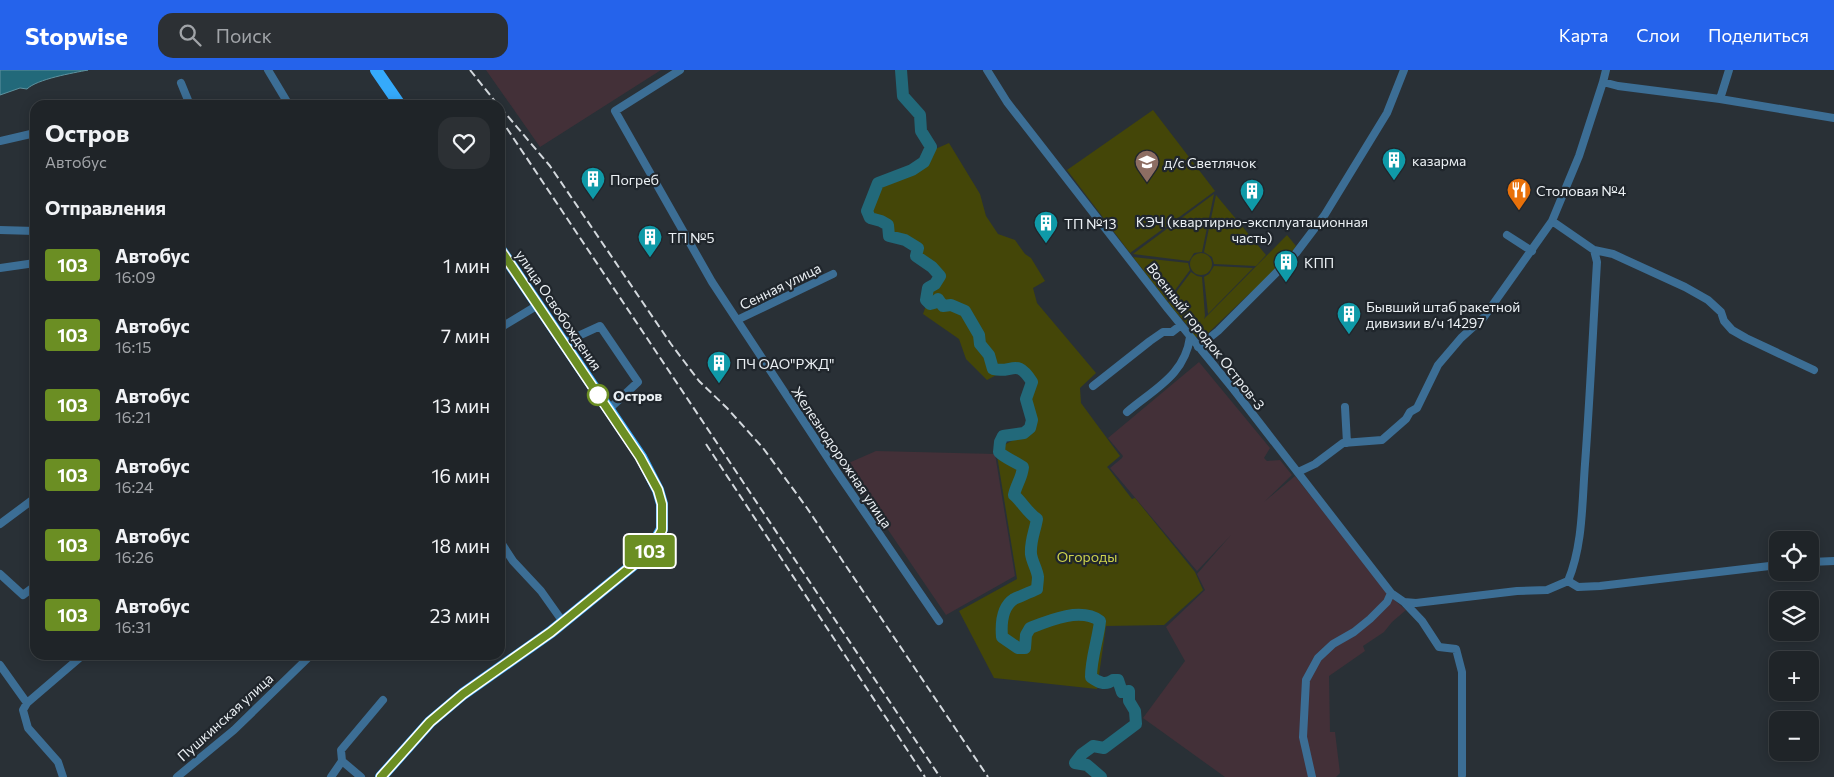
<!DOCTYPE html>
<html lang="ru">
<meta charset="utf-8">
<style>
:root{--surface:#1f2428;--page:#2c3034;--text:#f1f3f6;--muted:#a1a4a8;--line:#3c4145;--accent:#2563eb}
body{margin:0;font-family:Commissioner,sans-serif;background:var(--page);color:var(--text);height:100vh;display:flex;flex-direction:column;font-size:19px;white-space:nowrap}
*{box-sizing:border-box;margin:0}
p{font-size:16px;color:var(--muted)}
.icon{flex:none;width:28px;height:28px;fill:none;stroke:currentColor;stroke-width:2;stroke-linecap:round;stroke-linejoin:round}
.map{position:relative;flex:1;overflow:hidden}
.drawer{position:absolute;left:30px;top:30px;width:475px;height:560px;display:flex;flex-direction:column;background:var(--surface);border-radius:15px;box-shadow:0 2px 12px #0003,0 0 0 1px var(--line)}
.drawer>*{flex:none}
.badge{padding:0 10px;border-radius:4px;font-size:18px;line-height:32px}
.buttons{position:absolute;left:1769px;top:461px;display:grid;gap:10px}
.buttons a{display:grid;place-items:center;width:50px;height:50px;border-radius:10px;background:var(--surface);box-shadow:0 2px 12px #0003,0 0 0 1px var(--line);font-size:25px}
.map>.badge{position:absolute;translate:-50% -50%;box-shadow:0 0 0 2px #fff}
h2{padding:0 15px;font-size:19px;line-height:45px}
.round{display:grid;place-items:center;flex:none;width:52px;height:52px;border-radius:15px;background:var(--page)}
.headline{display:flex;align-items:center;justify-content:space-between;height:85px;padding:0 15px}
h1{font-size:24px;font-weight:700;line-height:38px}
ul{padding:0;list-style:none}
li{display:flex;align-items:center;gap:15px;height:70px;padding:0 15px}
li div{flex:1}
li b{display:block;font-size:19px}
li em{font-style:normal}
li .badge{min-width:55px;font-weight:700;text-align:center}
header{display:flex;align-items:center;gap:30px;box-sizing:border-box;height:70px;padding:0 25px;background:var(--accent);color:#fff}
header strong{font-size:24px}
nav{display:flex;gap:28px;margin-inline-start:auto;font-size:18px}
.search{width:350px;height:45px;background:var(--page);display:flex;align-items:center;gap:12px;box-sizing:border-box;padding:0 18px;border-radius:15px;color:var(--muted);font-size:19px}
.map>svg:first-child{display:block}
.industrial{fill:#433038}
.green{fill:#444608}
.water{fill:#22697a;stroke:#5e929f}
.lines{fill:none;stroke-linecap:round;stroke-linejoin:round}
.river{stroke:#22697a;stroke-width:12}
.street{stroke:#3c6e95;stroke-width:8}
.primary{stroke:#35aafb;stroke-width:12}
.rail{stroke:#d3d8dd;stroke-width:2;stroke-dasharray:8 4;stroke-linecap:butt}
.line-casing{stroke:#fff;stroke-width:11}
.line{stroke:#6b8e23;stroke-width:8}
.stop-dot{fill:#fff;stroke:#6b8e23;stroke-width:2.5}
.labels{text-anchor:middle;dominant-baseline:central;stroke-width:4.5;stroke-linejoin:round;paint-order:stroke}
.poi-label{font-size:14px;fill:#ebf0f4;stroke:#20262c;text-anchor:start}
.street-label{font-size:14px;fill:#ebf0f4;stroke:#20262c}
.stop-label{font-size:14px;font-weight:bold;fill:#ebf0f4;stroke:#20262c;text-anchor:start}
.park-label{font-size:14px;fill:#cdd24d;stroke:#20262c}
</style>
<header>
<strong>Stopwise</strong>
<div class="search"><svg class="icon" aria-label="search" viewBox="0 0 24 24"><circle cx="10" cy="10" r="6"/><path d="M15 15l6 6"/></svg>Поиск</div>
<nav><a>Карта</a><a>Слои</a><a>Поделиться</a></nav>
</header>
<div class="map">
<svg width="1834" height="707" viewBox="0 0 1834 707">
<rect width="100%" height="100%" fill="#293036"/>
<path class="industrial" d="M 486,0 L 661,0 L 540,77 Z
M 1199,292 L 1270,378 L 1264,388 L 1267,391 L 1280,390 L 1292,405 L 1264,432 L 1295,406 L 1393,529 L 1406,540 L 1392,552 L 1384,562 L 1363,576 L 1365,581 L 1329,606 L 1330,662 L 1335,662 L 1340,703 L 1336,707 L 1225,707 L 1143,648 L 1185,591 L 1166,557 L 1205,520 L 1197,504 L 1231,465 L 1197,501 L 1110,398 L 1122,388 L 1123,386 L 1108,368 Z
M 876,381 L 995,384 L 1015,506 L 946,545 L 844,395 Z"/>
<path class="green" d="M 1153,40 L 1215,121 L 1130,183 L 1067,100 Z
M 949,73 L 980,124 L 986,146 L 998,164 L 1015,170 L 1025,184 L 1031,188 L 1045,211 L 1033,218 L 1037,233 L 1096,303 L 1080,318 L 1081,333 L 1120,386 L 1107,397 L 1109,399 L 1132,429 L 1135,428 L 1195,502 L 1203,520 L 1164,555 L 1106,556 L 1097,619 L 994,608 L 959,541 L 1017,509 L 996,379 L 1031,361 L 1036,351 L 1030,331 L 1035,317 L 1036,309 L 1025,297 L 1017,294 L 987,310 L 966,289 L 959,269 L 923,244 L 930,225 L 945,204 L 922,184 L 920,174 L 906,167 L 892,163 L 890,154 L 872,144 L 870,140 L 877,121 L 883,114 L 901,108 L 919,99 L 933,80 Z
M 1214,124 L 1202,182 L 1194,183 L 1189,191 L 1133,184 Z
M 1216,125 L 1266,185 L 1256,196 L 1214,194 L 1212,187 L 1204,182 Z
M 1287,165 L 1296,176 L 1280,199 L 1249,224 L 1203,268 L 1196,267 L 1190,262 L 1201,251 L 1191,258 L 1189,257 L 1168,233 L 1191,202 L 1197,206 L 1202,207 L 1205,246 L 1204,249 Z
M1190 194a11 11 0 1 1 22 0a11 11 0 1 1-22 0Z
M 1133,187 L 1188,193 L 1190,200 L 1167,231 Z
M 1214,196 L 1253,198 L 1208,244 L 1204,207 L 1209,204 Z"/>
<path class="water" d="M 0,0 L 88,0 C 73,3 37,9 27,19 L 20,18 L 0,25 Z"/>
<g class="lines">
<path class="river" d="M 901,0 L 903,26 L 920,45 L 921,61 L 931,77 L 924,92 L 912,100 L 878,113 L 867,141 L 870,148 L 881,151 L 888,155 L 889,166 L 905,170 L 918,178 L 916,186 L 932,197 L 940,206 L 935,214 L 928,218 L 926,230 L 930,234 L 934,233 L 938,229 L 943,236 L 951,235 L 965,241 L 979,265 L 980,274 L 989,285 L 993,299 C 1013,304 1016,287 1032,312 L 1026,329 L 1032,350 L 1030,358 L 1024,363 L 1003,366 L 1000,372 L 999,382 C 1006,389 1015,391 1023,397 C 1022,408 1016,415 1014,425 C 1023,433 1027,442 1037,449 C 1035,461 1030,471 1031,484 C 1032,492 1037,499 1038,507 C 1038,511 1037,516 1037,519 C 1031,522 1018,527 1014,529 C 1002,537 1001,555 1002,567 L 1018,578 L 1025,578 L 1026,565 L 1030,558 C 1050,550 1081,537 1100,551 C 1098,570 1091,588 1091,607 C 1098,612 1105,616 1113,610 L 1118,610 L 1122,622 L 1129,621 L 1129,631 L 1135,641 L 1136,654 L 1104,678 L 1093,676 L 1082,684 L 1075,693 L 1087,695 L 1101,707"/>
<path class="street" d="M 268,0 L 289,35
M 680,0 L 615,41 L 712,212 L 837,402 L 939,551
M 987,0 L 1007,32 L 1168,239 L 1234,320 L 1391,523 L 1404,532 L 1416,533 L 1517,521 L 1547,520 L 1568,511 C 1583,475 1582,433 1585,394 C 1590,327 1593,259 1597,192 L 1594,180
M 1603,12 L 1606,0
M 181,13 L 190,35
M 1720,29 L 1729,0
M 0,71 L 35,63
M 1552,151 L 1594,180 L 1613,184 L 1685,217 L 1708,230 L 1721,242 L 1724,251 L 1732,260 L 1746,268 L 1814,300
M 0,160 L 35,161
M 1507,165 L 1532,181
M 0,198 L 35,193
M 737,250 L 833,204
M 500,258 L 538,235
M 563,273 L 600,256 L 638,312 L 608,340
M 1198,277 L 1218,261 L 1296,183 L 1324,146 L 1387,43 L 1404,0
M 1093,316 L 1150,271 L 1163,262 L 1172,262 L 1181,255
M 1345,337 L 1347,373
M 1127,342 C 1154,319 1185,305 1190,267
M 1298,402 L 1315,394 L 1343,373 L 1382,370 L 1406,349 L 1410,342 L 1417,338 L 1438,295 L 1461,268 L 1484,247 L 1552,151 L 1579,86 L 1603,12 L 1618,16 L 1720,29 L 1834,48
M 0,454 L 35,428
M 500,471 L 513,491 L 541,521 L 563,552
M 1810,492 L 1834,491
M 0,504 L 23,525 L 35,516
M 1568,511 L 1578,517 L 1600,516 L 1778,495
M 1404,532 L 1422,551 L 1439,577 L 1456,579 L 1462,602 L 1462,705
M 0,595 L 27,633 L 23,640 L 28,658 L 58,692 L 63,707
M 27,633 L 83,585
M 177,707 L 234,660 L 311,585
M 331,707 L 342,691
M 361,707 L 342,691 L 341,680 L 383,630
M 1312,707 L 1303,667 L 1306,610 L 1318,588 L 1333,574 L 1354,562 L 1370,549 L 1387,532 L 1391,523"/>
<path class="primary" d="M 376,0 L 400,35
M 381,707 L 430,652 L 463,624 L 551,562 L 649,482 L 662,459 L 662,434 L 658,420 L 641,387 L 500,179"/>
<path class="rail" d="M 470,0 L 498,35
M 500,37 L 550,96 L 671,274 L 699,311 L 727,338 L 763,378 L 807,438 L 988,707
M 500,48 L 940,707
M 706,374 L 925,707"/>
</g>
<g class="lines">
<defs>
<path id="line" d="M 381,707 L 430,652 L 463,624 L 551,562 L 649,482 L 662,460 L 662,434 L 658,420 L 640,387 L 500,179"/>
</defs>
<use href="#line" class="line-casing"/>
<use href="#line" class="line"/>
</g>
<defs>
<symbol id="building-pin" viewBox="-11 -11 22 30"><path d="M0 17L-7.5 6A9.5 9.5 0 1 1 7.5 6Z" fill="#0f9aa8" stroke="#20262c"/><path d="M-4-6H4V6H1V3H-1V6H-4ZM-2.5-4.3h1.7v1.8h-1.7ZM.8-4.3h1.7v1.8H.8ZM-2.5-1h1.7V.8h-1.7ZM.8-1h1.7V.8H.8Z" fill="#fff"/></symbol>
<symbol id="school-pin" viewBox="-11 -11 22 30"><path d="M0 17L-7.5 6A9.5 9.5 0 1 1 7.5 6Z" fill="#8d6e63" stroke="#20262c"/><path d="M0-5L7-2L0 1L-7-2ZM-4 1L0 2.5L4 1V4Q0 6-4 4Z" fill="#fff"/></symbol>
<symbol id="restaurant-pin" viewBox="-11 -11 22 30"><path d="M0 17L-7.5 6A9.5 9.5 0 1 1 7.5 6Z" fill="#e8710a" stroke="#20262c"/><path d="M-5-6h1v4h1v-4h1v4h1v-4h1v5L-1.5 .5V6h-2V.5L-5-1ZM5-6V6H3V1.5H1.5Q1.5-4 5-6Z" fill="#fff"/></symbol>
</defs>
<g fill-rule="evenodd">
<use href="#building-pin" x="1380" y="76" width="28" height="38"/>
<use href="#school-pin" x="1133" y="78" width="28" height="38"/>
<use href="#building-pin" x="579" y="95" width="28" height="38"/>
<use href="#restaurant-pin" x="1505" y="106" width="28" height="38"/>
<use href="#building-pin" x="1238" y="107" width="28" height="38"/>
<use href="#building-pin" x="1032" y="139" width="28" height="38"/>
<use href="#building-pin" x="636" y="153" width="28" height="38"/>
<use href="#building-pin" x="1272" y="178" width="28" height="38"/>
<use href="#building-pin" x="1335" y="230" width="28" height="38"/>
<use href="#building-pin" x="705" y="279" width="28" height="38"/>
</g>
<circle class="stop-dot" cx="598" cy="325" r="10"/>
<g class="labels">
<g class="poi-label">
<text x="1412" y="90">казарма</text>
<text x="1164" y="92">д/с Светлячок</text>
<text x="610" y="109">Погреб</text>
<text x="1536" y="120">Столовая №4</text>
<text x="1252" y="151" text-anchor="middle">КЭЧ (квартирно-эксплуатационная<tspan x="1252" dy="16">часть)</tspan></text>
<text x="1064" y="153">ТП №13</text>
<text x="668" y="167">ТП №5</text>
<text x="1304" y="192">КПП</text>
<text x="1366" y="236">Бывший штаб ракетной<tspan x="1366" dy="16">дивизии в/ч 14297</tspan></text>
<text x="736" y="293">ПЧ ОАО"РЖД"</text>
</g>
<g class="street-label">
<text transform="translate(780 216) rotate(-26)">Сенная улица</text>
<text transform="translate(559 240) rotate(56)">улица Освобождения</text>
<text transform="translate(1206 266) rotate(52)">Военный городок Остров-3</text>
<text transform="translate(842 387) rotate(56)">Железнодорожная улица</text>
<text transform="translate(225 647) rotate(-42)">Пушкинская улица</text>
</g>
<g class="stop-label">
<text x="613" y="325">Остров</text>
</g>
<g class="park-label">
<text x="1087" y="486">Огороды</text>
</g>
</g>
</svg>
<div class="buttons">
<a><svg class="icon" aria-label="locate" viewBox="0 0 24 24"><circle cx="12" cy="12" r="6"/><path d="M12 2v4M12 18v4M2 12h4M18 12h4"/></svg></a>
<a><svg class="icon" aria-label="layers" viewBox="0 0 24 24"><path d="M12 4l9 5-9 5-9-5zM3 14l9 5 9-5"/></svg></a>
<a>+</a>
<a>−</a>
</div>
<b class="badge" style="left:650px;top:481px;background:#6b8e23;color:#fff">103</b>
<section class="drawer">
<div class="headline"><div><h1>Остров</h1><p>Автобус</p></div><a class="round"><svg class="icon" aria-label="heart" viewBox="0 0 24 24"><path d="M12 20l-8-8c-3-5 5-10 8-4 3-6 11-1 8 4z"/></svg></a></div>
<h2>Отправления</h2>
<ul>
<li><span class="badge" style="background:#6b8e23;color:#fff">103</span><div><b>Автобус</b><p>16:09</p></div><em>1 мин</em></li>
<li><span class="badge" style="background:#6b8e23;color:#fff">103</span><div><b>Автобус</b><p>16:15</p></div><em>7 мин</em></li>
<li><span class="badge" style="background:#6b8e23;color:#fff">103</span><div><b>Автобус</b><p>16:21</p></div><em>13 мин</em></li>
<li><span class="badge" style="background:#6b8e23;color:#fff">103</span><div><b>Автобус</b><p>16:24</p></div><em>16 мин</em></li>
<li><span class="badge" style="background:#6b8e23;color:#fff">103</span><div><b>Автобус</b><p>16:26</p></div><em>18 мин</em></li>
<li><span class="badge" style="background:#6b8e23;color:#fff">103</span><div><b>Автобус</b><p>16:31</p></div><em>23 мин</em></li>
</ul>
</section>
</div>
